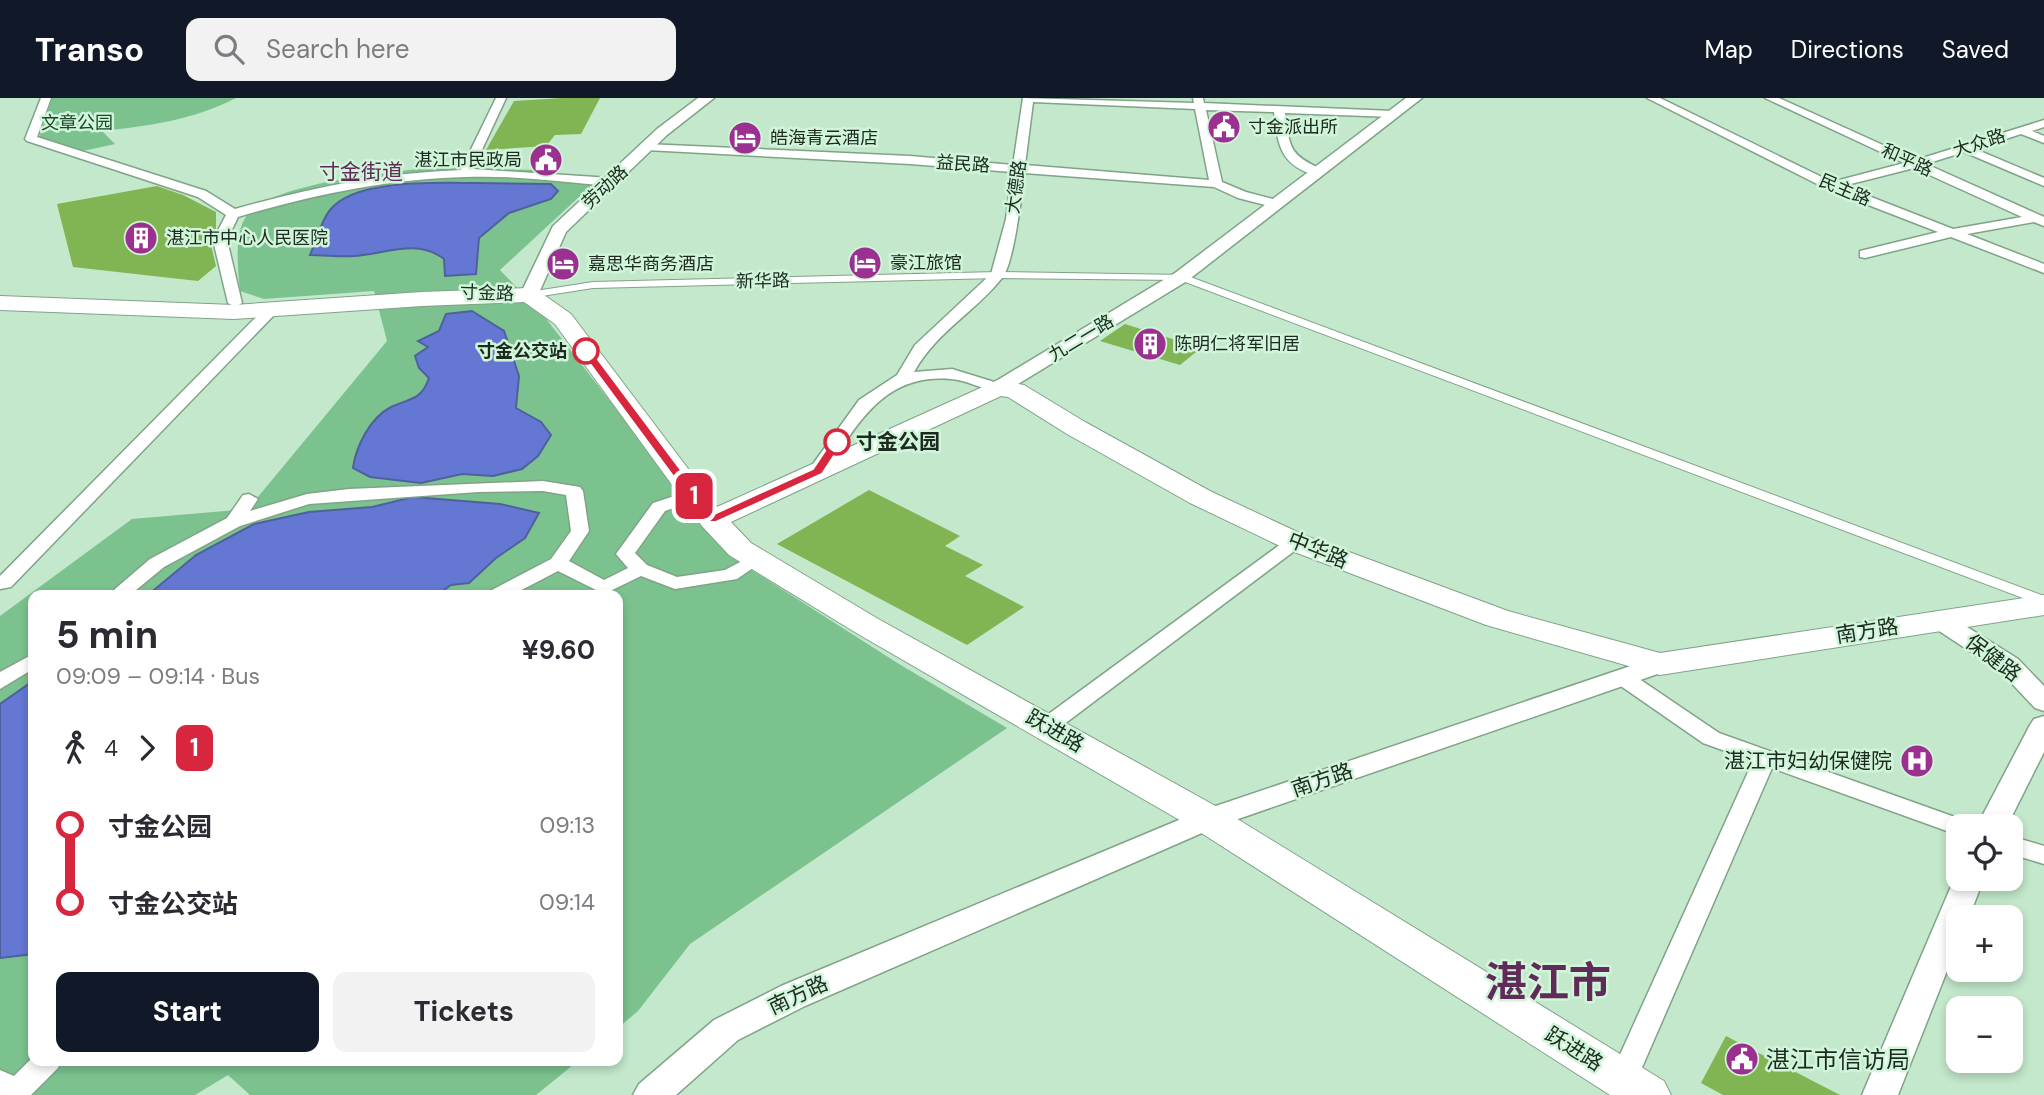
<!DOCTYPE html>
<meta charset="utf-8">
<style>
:root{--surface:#fff;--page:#f2f2f3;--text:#2b2b33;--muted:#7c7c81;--accent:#111827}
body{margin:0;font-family:"DM Sans","Noto Sans SC",sans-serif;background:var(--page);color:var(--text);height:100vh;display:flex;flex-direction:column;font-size:26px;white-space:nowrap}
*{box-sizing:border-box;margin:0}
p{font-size:23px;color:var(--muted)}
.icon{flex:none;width:38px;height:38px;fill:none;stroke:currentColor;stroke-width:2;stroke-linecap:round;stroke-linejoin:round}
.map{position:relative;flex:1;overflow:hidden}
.panel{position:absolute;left:28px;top:492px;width:595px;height:476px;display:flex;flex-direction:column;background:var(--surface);border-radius:14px;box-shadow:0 4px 10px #0003}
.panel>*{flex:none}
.badge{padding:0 14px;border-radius:10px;font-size:24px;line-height:46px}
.controls{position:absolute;left:1946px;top:716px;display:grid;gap:14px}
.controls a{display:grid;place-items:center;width:77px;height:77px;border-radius:14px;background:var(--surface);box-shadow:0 4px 10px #0003;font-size:35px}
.map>.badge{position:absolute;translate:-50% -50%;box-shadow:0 0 0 4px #fff}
.legs{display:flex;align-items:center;gap:10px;height:77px;padding:0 28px;font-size:23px}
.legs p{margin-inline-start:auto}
.head{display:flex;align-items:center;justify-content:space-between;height:119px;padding:0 28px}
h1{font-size:38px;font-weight:700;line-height:52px}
.action{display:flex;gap:14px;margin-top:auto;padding:14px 28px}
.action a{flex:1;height:80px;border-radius:14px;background:var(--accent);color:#fff;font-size:28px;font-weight:700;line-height:80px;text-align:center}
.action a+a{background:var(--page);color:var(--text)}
ul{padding:0 28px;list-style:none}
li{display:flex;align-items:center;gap:24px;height:77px;font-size:26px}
li i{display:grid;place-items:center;width:10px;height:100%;margin:0 9px;background:currentColor}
li i::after{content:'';width:18px;height:18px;margin:-9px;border:5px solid;border-radius:50%;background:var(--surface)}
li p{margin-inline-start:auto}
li:first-child i{background:linear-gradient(#0000 50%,currentColor 0)}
li:last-child i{background:linear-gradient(currentColor 50%,#0000 0)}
header{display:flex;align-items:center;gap:42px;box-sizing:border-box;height:98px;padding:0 35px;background:var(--accent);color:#fff}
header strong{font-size:33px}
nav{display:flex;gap:38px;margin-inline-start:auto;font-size:24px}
.search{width:490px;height:63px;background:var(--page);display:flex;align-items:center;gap:18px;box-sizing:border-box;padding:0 24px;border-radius:14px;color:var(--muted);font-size:26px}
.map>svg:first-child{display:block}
.green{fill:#7bc28e}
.water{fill:#6478d3;stroke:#4e619d;stroke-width:2}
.building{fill:#81b452}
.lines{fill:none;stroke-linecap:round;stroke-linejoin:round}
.pedestrian-casing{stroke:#80a388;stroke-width:2}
.minor-casing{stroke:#80a388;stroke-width:3}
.tertiary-casing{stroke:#80a388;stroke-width:3}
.primary-casing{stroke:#80a388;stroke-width:2}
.pedestrian{fill:#fff;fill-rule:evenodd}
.minor{fill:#fff;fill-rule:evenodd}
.tertiary{fill:#fff;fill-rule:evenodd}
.primary{fill:#fff;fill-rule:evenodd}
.line-1{fill:#d7263d;stroke:#fff;stroke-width:2}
.stop-1-dot{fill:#fff;stroke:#d7263d;stroke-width:3.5}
.labels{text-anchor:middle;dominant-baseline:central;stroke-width:5;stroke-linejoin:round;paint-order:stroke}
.far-park-label{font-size:18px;fill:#1d472b;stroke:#d0f5d8}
.far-poi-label{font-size:18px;fill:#1c2a20;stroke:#d0f5d8;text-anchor:start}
.far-street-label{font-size:18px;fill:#1c2a20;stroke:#d0f5d8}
.far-stop-label{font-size:18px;font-weight:bold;fill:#1c2a20;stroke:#d0f5d8;text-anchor:end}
.far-quarter-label{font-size:21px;fill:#602b59;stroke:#d0f5d8}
.stop-label{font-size:21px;font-weight:bold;fill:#1c2a20;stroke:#d0f5d8;text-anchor:start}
.street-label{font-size:21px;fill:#1c2a20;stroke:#d0f5d8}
.poi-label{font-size:21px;fill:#1c2a20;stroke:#d0f5d8;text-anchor:end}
.near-poi-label{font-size:24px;fill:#1c2a20;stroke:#d0f5d8;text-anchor:start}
.near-town-label{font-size:42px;font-weight:bold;fill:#602b59;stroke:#d0f5d8}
</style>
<header>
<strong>Transo</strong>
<div class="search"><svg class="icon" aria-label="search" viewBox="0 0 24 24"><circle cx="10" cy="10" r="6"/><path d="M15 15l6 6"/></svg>Search here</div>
<nav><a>Map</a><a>Directions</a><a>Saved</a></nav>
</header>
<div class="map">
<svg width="2044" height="997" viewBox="0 0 2044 997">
<rect width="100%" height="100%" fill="#c3e8cb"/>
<path class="green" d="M 52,0 L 236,0 C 193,22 149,28 102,33 L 115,46 L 83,53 L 39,40 Z
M 425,70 L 541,72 L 559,80 L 593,86 L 500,172 L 544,218 L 730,458 L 899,566 L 1007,630 L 690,846 L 638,913 L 618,930 L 618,497 L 33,497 L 33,962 L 578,963 L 536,997 L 250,997 L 228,977 L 195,997 L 0,997 L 0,518 L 132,421 L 248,411 L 387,243 L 374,193 L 264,201 L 240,193 C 238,172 233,131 249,115 C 279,84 383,76 425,70 Z"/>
<path class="water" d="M 477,85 L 551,86 L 558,93 L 551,101 L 509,115 L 479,140 L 476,176 L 445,178 L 444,161 C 417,140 385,156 354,158 C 340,159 325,157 310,157 C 316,144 321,123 330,112 C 356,80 439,85 477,85 Z
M 472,213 L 504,233 L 519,278 L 516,310 L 541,324 L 551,337 L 538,358 L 522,371 L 493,378 L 462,376 L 421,385 L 370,379 L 353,370 C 356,348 370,320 391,309 C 410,300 421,303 429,280 L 419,270 L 415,258 L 428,249 L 418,243 L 439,233 L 446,216 Z
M 413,399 L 500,406 L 539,415 L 525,440 L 496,460 L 469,485 L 451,487 L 437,497 L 148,497 L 196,457 L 254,426 L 309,414 L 372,409 Z
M 33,583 L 33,856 L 0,860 L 0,606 Z"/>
<path class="building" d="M 563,0 L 600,0 L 581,36 L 555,37 L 546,48 L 486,52 L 514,3 Z
M 157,88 L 183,97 L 216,114 L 216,130 L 210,143 L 216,168 L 198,183 L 73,169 L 57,106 Z
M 1125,226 L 1201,250 L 1180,267 L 1100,243 Z
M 869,392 L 960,438 L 945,448 L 983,467 L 965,478 L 1024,509 L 967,547 L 777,446 Z
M 1726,938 L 1840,997 L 1723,997 L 1701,985 Z"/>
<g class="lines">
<defs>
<path id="pedestrian" d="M 998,174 L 1185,177 L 2044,498 L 2044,508 L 1180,182 L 998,180 L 593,190 L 529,200 L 523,197 L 529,194 L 593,184 Z"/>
<path id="minor" d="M 41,0 L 51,0 L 37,39 L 206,93 L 235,111 C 309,90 383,75 461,72 L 496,0 L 506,0 L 473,71 L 611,80 L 617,84 L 611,88 C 563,84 514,77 466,79 C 388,81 312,97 238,119 L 227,142 L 242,205 L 235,209 L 228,205 L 213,142 L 226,117 L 198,99 L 27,43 L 25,41 Z
M 1023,0 L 1194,5 L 1193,0 L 1203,0 L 1204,5 L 1393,13 L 1399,16 L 1393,19 L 1285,15 C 1290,49 1288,56 1321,71 L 1321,77 L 1317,78 C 1280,67 1278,48 1274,14 L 1206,12 L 1222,84 L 1246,94 L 1281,103 L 1283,106 L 1277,110 L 1238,100 L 1214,89 L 1024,75 C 1022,95 1014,166 1002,180 C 974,215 937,233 914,274 L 952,271 L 1004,287 L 1006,290 L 1004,293 L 998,295 C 983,291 966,282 951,281 C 882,275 857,328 823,377 L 811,377 L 808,373 L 859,302 L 897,277 L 915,247 L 991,176 L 1006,121 L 1012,74 L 910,66 L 646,52 L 640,49 L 646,46 L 910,58 L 1013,67 ZM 1033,4 L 1195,11 L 1209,82 L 1025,67 Z
M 1647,0 L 1660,0 L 1832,84 L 1904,65 L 1765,0 L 1779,0 L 1916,62 L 2044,22 L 2044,29 L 2032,33 L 2044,38 L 2044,45 L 2021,36 L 1975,51 L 2044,80 L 2044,88 L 1964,54 L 1926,66 L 2044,119 L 2044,128 L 2034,124 L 1967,136 L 2044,166 L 2044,175 L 1951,139 L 1865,160 L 1860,159 L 1860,153 L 1938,134 L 1827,91 ZM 1914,70 L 2022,119 L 1953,131 L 1843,88 Z
M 272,207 L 277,208 L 279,211 L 277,214 L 11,489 L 0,491 L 0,478 L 267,208 Z
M 543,383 L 580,389 L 583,393 L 589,433 L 569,463 L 604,482 L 628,470 L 616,456 L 653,405 L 693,392 L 699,393 L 702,397 L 699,401 L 665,413 L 635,455 L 647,467 L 677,479 L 725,472 L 757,455 L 766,461 L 737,481 L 675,491 L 641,478 L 604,496 L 558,473 L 512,497 L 487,497 L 490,493 L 551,461 L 571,433 L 566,397 L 543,393 L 478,394 L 309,406 L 240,428 L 164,469 L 130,497 L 108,497 L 150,461 L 227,420 L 243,397 L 249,396 L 258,401 L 250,413 L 307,396 L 349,391 Z
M 1295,439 L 1304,444 L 1301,448 L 1055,633 L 1047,635 L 1039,633 L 1036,628 L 1039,623 L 1289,440 Z
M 33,556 L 33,571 L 0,591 L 0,574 Z
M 1622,572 L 1629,574 L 1719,635 L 1966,723 L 1969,728 L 1958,728 L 1958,737 L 1772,670 L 1637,981 L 1633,989 L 1623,993 L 1613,989 L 1609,981 L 1753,663 L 1703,645 L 1615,584 L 1612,579 L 1615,574 Z
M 2011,738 L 2044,748 L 2044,766 L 2011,756 Z
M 33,959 L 33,962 L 61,962 L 58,970 L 31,997 L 0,997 L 0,972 L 14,978 Z"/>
<path id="tertiary" d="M 698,0 L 714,0 L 667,37 L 566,134 L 538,197 L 535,201 L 523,201 L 520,197 L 553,128 L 657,31 Z
M 1406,0 L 1422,0 L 1187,183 L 1005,294 L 991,294 L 988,290 L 991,286 L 1175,175 Z
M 1939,514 L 1948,517 L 2018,561 L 2044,588 L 2044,613 L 2035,610 L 2000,573 L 1930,527 L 1926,522 L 1930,517 Z
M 1660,558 L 1669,560 L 1673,566 L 1669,572 L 1218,728 L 805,908 L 738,942 L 676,997 L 633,997 L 639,986 L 714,922 L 781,888 L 1198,714 Z
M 2044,618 L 2044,654 L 2007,728 L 1977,728 L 2030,627 L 2034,621 Z
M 1958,772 L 1958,780 L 1984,780 L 1969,819 L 1958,819 L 1958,845 L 1898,997 L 1862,997 Z"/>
<path id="primary" d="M 529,190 L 537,192 L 571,216 L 717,409 L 998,282 L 1024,287 L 1085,324 L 1210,393 L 1306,438 L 1508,513 L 1660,555 L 2044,497 L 2044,517 L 1660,577 L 1486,527 L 1284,450 L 1190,405 L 1067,336 L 1008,299 L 1001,298 L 731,424 L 751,445 L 880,522 L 1221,711 L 1664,983 L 1671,997 L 1610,997 L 1195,731 L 858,536 L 729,457 L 702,428 L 555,226 L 524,204 L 422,208 L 234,221 L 0,212 L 0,198 L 234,207 L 422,194 Z"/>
</defs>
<use href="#pedestrian" class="pedestrian-casing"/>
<use href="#minor" class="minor-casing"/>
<use href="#tertiary" class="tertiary-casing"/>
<use href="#primary" class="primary-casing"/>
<use href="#pedestrian" class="pedestrian"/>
<use href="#minor" class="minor"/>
<use href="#tertiary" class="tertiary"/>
<use href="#primary" class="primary"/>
</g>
<path class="line-1" d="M 582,251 L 590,251 L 714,416 L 813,371 L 833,341 L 843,344 L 822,376 L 716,424 L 707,424 L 582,255 Z"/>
<defs>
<symbol id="civic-disc" viewBox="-11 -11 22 22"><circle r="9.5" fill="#9b3091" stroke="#d0f5d8"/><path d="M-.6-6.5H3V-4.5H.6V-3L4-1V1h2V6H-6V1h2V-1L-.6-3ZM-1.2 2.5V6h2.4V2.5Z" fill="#fff"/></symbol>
<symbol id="hotel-disc" viewBox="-11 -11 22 22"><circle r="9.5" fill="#9b3091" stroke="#d0f5d8"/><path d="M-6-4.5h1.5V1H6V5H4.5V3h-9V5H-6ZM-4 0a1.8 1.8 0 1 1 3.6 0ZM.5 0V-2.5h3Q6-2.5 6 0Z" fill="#fff"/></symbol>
<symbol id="building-disc" viewBox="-11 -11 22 22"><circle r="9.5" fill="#9b3091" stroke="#d0f5d8"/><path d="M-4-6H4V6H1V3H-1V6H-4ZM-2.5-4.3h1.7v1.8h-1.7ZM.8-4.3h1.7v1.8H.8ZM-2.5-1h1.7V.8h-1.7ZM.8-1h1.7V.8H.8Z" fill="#fff"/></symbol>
<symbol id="hospital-disc" viewBox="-11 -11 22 22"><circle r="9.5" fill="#9b3091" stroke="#d0f5d8"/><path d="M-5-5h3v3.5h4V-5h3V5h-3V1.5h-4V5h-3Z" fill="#fff"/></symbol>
</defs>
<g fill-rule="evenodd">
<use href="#civic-disc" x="1205" y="10" width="38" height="38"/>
<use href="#hotel-disc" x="726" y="21" width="38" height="38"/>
<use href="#civic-disc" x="527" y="43" width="38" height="38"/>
<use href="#building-disc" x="122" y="121" width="38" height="38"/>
<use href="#hotel-disc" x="846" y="146" width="38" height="38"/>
<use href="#hotel-disc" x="544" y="147" width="38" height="38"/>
<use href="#building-disc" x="1131" y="227" width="38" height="38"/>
<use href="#hospital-disc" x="1898" y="644" width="38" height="38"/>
<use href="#civic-disc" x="1723" y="942" width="38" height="38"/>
</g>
<g class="stop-1-dot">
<circle cx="586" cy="253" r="12"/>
<circle cx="837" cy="344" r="12"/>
</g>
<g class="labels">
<g class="far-park-label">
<text x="77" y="25">文章公园</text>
</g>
<g class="far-poi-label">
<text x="1248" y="29">寸金派出所</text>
<text x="770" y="40">皓海青云酒店</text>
<text x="522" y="62" text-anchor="end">湛江市民政局</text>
<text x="166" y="140">湛江市中心人民医院</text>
<text x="890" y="165">豪江旅馆</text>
<text x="588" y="166">嘉思华商务酒店</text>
<text x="1174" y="246">陈明仁将军旧居</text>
</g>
<g class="far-street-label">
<text transform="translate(1979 45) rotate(-18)">大众路</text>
<text transform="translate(1907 62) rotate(24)">和平路</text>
<text transform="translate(963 66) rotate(4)">益民路</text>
<text transform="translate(605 89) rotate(-43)">劳动路</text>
<text transform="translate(1016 89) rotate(-82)">大德路</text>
<text transform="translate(1845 92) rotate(23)">民主路</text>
<text transform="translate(763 183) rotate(-1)">新华路</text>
<text transform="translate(487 195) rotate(2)">寸金路</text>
<text transform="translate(1081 240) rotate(-31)">九二一路</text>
</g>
<g class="far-stop-label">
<text x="567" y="253">寸金公交站</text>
</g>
<g class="far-quarter-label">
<text x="361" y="74">寸金街道</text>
</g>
<g class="stop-label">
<text x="856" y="344">寸金公园</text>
</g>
<g class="street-label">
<text transform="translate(1318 452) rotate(22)">中华路</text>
<text transform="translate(1867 533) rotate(-9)">南方路</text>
<text transform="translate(1993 560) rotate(37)">保健路</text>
<text transform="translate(1055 633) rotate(30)">跃进路</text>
<text transform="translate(1322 682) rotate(-19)">南方路</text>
<text transform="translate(798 897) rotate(-25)">南方路</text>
<text transform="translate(1574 951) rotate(32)">跃进路</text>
</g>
<g class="poi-label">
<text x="1892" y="663">湛江市妇幼保健院</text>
</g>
<g class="near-poi-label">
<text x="1766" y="961">湛江市信访局</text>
</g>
<g class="near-town-label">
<text x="1548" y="884">湛江市</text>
</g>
</g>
</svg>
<div class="controls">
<a><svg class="icon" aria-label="locate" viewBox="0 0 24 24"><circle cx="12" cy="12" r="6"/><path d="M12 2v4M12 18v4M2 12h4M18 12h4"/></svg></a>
<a>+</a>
<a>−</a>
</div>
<b class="badge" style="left:694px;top:398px;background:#d7263d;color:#fff">1</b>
<section class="panel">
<div class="head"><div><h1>5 min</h1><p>09:09 – 09:14 · Bus</p></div><b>¥9.60</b></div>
<div class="legs"><svg class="icon" aria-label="walk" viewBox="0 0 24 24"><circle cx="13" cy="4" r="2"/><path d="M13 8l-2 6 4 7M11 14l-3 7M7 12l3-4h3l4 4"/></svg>4<svg class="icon" aria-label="forward" viewBox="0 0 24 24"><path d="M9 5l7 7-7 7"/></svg><b class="badge" style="background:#d7263d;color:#fff">1</b></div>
<ul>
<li><i style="color:#d7263d"></i><b>寸金公园</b><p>09:13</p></li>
<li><i style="color:#d7263d"></i><b>寸金公交站</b><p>09:14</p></li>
</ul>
<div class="action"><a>Start</a><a>Tickets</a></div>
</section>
</div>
